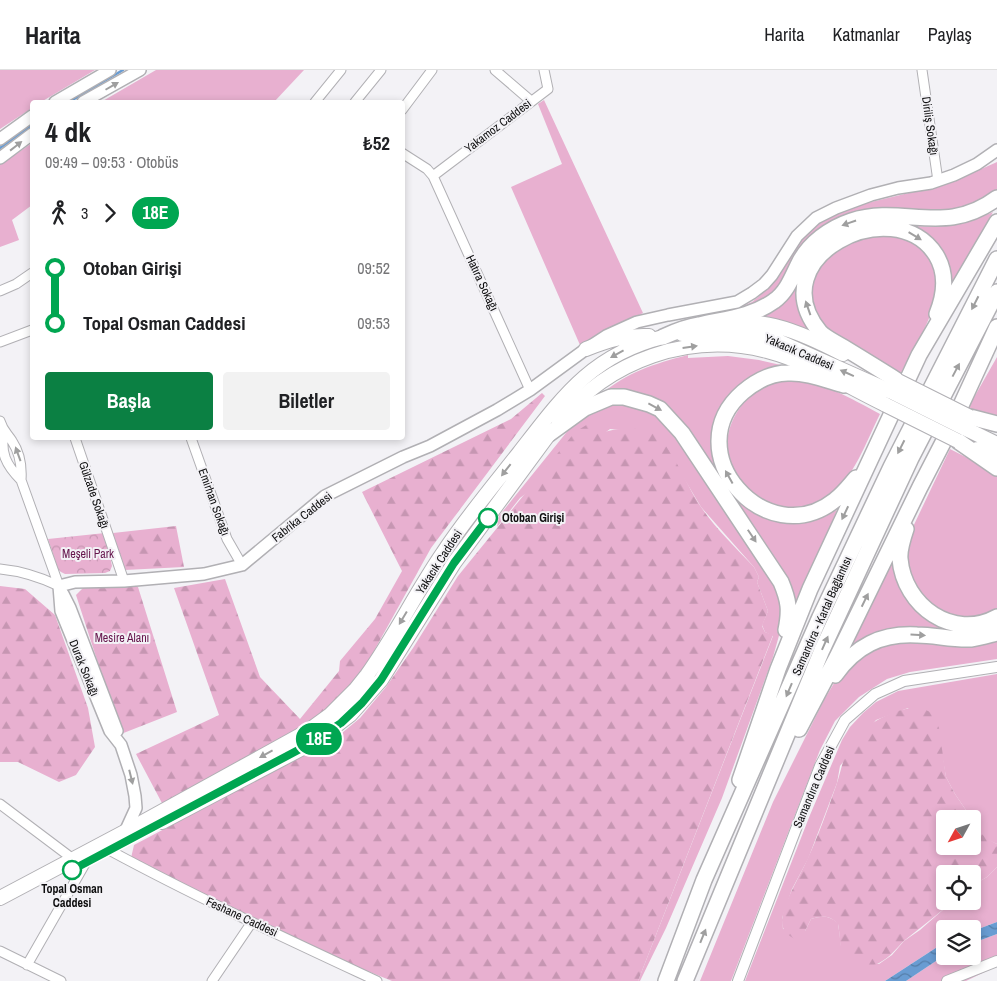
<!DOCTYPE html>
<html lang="tr">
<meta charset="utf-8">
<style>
:root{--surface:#fff;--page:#f2f2f2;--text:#202124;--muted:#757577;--line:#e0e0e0;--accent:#0b8043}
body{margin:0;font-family:"Archivo Narrow",sans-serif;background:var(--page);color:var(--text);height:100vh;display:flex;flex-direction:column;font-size:19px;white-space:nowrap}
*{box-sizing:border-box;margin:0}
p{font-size:16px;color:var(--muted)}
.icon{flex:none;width:28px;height:28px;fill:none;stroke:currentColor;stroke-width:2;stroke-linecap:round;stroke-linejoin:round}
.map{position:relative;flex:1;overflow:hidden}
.side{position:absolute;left:30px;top:30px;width:375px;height:340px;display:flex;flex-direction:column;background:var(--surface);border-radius:5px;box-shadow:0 2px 8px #0003}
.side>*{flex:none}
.badge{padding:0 10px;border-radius:16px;font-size:18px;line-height:32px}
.needle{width:32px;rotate:230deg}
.fabs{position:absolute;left:936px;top:740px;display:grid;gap:10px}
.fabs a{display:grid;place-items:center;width:45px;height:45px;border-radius:5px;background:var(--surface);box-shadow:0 2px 8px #0003;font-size:25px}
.map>.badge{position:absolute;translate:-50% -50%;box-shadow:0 0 0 2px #fff}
.legs{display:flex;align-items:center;gap:8px;height:55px;padding:0 15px;font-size:16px}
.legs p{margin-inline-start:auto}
.headline{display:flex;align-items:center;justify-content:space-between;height:85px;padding:0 15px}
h1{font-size:28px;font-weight:700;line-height:38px}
.action{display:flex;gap:10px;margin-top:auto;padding:10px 15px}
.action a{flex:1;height:58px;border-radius:5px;background:var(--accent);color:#fff;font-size:20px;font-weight:700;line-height:58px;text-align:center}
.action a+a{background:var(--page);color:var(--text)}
ul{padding:0 15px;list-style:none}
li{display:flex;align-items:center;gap:18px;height:55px;font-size:19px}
li i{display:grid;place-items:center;width:8px;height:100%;margin:0 6px;background:currentColor}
li i::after{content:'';width:12px;height:12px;margin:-6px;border:4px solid;border-radius:50%;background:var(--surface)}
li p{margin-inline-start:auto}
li:first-child i{background:linear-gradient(#0000 50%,currentColor 0)}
li:last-child i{background:linear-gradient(currentColor 50%,#0000 0)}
header{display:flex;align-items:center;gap:30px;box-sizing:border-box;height:70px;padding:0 25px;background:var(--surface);border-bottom:1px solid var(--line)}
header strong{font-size:24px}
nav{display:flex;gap:28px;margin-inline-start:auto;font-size:18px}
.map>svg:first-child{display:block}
.grass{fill:#e8b0d0}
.forest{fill:url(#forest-firs)}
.park{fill:url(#park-crowns)}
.water{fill:url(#water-waves)}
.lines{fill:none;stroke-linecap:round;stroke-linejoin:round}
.stream{stroke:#699cd2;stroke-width:2.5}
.minor-casing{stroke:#b1b0b4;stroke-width:11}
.tertiary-casing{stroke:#b1b0b4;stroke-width:12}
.secondary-casing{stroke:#b1b0b4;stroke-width:14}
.primary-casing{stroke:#b1b0b4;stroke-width:16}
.trunk-casing{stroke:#b1b0b4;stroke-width:16}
.motorway-casing{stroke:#b1b0b4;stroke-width:18}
.minor{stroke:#fff;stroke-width:9}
.tertiary{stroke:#fff;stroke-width:10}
.secondary{stroke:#fff;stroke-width:11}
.primary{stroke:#fff;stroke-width:14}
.trunk{stroke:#fff;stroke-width:14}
.motorway{stroke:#fff;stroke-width:15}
.trunk-bridge-casing{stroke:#b1b0b4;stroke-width:16;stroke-linecap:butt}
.trunk-bridge{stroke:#fff;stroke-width:14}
.oneway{fill:#9f9f9f}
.line-1-casing{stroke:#fff;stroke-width:11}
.line-1{stroke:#00a651;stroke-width:8}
.stop-1-dot{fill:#fff;stroke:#00a651;stroke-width:2.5}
.labels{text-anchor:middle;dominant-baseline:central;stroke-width:4;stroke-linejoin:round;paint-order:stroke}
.street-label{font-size:12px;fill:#0f0f10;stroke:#f3f2f6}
.stop-label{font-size:12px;font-weight:bold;fill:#0f0f10;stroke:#f3f2f6;text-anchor:start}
.park-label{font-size:12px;fill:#65154c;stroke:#f3f2f6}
</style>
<header>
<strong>Harita</strong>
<nav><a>Harita</a><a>Katmanlar</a><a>Paylaş</a></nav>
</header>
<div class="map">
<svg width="997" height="911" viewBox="0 0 997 911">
<defs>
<pattern id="forest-firs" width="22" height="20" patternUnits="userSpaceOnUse" patternTransform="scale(1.25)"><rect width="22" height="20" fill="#e8b0d0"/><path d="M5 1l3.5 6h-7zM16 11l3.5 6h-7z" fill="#c696b2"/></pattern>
<pattern id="park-crowns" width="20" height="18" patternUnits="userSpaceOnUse" patternTransform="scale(1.25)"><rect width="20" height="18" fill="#e8b0d0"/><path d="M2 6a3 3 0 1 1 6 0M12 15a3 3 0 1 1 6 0" fill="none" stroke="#c696b2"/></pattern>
<pattern id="water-waves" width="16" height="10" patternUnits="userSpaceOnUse" patternTransform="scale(1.25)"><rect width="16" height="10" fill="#699cd2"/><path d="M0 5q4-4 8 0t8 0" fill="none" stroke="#557ea9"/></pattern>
</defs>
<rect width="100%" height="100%" fill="#f3f2f6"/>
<path class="grass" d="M 0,0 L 95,0 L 41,32 L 32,32 L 32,38 L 0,59 Z
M 156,0 L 304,0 L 274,32 L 101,32 Z
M 544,30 L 643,243 L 580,275 L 511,117 L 562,94 L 538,34 Z
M 32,73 L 32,135 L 12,150 L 19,170 L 0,177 L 0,95 Z
M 997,92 L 997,120 L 973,139 L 944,143 L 873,140 L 832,151 L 801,177 L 776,225 L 739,243 L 738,238 L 752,232 L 769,218 L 780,205 L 796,175 L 814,156 L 832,144 L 863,134 L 950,113 Z
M 993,142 L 952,215 C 948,185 939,173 914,156 C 943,158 967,154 993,142 Z
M 890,165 C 896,167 904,167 909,170 C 916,173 921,179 926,185 C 954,220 918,270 901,303 L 847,274 L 828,261 L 812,237 L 811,214 L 820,195 L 840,178 L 855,171 L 874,166 Z
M 800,208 L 815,265 L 753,250 Z
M 688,285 L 688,288 L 728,286 L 759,290 L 794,298 L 741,319 L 717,393 L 721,408 L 692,365 L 670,339 L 600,325 C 628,302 653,294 688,285 Z
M 997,287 L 997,349 L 985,347 L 968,338 Z
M 785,310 C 820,309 850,328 880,344 C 867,370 853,410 829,427 C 814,438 788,443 771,436 C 765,434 758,427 752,423 C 748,420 741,416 737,412 C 734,408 732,399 730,394 C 721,367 734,337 757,321 C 765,315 775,313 785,310 Z
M 609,334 L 639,335 L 666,352 L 762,491 L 782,532 L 780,562 L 773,587 L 722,728 L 666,858 L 640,911 L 638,911 L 773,566 L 765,562 L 762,555 L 768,541 L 757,512 L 759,507 L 754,497 L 701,437 L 663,373 L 622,360 L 610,359 L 520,428 L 497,457 L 499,446 L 578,348 Z
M 950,379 L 997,403 L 997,542 L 983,547 L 967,549 L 950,546 L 921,528 L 905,492 L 911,461 Z
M 735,429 C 757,448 782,458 812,451 C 820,449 829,444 837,440 L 795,540 L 791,516 L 778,492 Z
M 893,488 L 895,505 L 901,520 L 904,520 L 931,549 L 997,552 L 997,558 L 973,564 L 945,562 L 849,580 Z
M 997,568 L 997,589 L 910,602 L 887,609 L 859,627 L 835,651 L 820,680 L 731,911 L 700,911 L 773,732 L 824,630 L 843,598 L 883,574 L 909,570 Z
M 997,604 L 997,774 L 986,769 L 977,759 L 972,749 L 955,724 L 946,707 L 943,690 L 908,638 L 876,650 L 840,696 L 837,713 L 824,747 L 808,789 L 792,819 L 782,848 L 783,859 L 805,861 L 811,849 C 823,846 828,845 838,853 L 841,876 L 865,893 L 879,894 L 892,885 L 904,871 L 920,860 L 953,831 L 972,831 L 973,815 L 987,807 L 997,797 L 997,852 L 973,861 L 972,859 L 945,859 L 945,872 L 885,911 L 745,911 L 810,745 L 842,670 L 850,657 L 863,643 L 876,632 L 898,621 Z
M 997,864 L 997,896 L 966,911 L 906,911 L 945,885 L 972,886 L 973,873 Z"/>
<path class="forest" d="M 542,323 L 545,326 L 431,478 L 369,590 L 344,625 L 315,650 L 163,735 L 136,684 L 219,645 L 174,518 L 225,509 L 260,607 L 300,649 L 339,601 L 340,591 L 375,549 L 402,501 L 362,422 L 511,349 Z
M 588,354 L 602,363 C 613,358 643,357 654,363 C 671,374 688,419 701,437 C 716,459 736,478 754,497 L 759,507 L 757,512 L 768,541 L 762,556 L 765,562 L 773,565 L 638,911 L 392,911 L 279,865 L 131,788 L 134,775 L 336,668 L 360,648 L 386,617 L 413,578 L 458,506 L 575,362 Z
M 176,456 L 184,497 L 125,500 L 113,463 Z
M 0,516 L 25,519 L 55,545 L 88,638 L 95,677 L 76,705 L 59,712 L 18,692 L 0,692 Z
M 84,517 L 138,517 L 177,642 L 121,664 L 76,525 Z
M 920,637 L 932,643 L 939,658 L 946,707 L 955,724 L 972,749 L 945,749 L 945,776 L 972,776 L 973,750 C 979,763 985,768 997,774 L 997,797 L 987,807 L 973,815 L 972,804 L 945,804 L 945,831 L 953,831 C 937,845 921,857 905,870 C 896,878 891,887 879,893 C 870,898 846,890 842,880 C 839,873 840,862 838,854 C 829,845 823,846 811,849 L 805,861 L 796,870 C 787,864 782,862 782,850 C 784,831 799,808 807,790 C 818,767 827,741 836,716 C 842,699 843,682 856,667 C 872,650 897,638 920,637 Z"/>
<path class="park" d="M 105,463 L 112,496 L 110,501 L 105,503 L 65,504 L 61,502 L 58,499 L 48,469 Z"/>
<path class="water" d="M 997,852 L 997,864 L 973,873 L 973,861 Z
M 945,872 L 945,885 L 906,911 L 885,911 Z"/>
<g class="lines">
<path class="stream" d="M 69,32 L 123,0
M 0,78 L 32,55"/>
<defs>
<path id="minor" d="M 495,0 L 531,31
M 922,0 L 938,111
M 315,32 L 341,0
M 355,32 L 381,0
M 402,40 L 432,0
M 402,83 L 427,99 L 433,106 L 530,320
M 433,106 L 548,19 L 544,0
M 0,221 L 16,214 L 32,203
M 0,272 L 32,260
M 0,351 C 3,361 7,363 12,371 C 20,383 22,396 21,410 L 59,516
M 4,361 C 0,383 6,395 21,410
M 75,368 L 124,511
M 191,368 L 227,469 L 242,495
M 0,499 C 21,501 40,507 59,516
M 0,734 L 73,789
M 109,780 C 196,827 287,869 377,911
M 0,881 L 61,911
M 27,895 L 86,792
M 212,911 L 252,852"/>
<path id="tertiary" d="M 738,911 L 820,696 L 845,650 L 875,624 L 904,611 L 997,597
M 947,911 L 997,891"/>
<path id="secondary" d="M 55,32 L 110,0
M 83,32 L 140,0
M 0,69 L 32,46
M 0,88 L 32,64
M 59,516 L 75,512 L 124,511 L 204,504 L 242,495 L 325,426 L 403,387 L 430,376 L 497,340 L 530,320 L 586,279 L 606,266 L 637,252 L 668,245 L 737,232 L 752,223 L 764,214 L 772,205 L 797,166 L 816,148 L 836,138 L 871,125 L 898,118 L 931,113 L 954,105 L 977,94 L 997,80
M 59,516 L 61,541 L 110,661 L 121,675 L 131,705 L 135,726 L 136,738 L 125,762
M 63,524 L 70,538 L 117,661"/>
<path id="primary" d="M 586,279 C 609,270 625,265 649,266
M 162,752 L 316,671 L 350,645 L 381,610 L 454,493 L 549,364
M 0,828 L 132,758 L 308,661 L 330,645 L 355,620 L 367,605 C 395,566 416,522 443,483 C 466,448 493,416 519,383 C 562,328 591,285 663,267"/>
<path id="trunk" d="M 728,252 C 744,252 759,252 775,256 C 799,262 821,273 843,284
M 682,264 L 734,263 L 771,268 L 892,322
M 559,352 C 608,290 690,261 767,281 C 809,292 847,316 886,335
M 964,358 L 997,374
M 977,379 L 997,388"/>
<path id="motorway" d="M 663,267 C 674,262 686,257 699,255 C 725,249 752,247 774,231 C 787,222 792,207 799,193 C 809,173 830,158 851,151 C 904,134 945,167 997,128
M 898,311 C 879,299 861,288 843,277 C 835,272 826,268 820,262 C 758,187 894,119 936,185 C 947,203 945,224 937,244
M 844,315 C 826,310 806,302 788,303 C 771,303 756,311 743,322 C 675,381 766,485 835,430 C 843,424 849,416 856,408
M 970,347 L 997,354
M 549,364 L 585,338 L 611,327 L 624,327 L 649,334 L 660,339 L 682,363 L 781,512 C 789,531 790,540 786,560
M 958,371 L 997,398
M 906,459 C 903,468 899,480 900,489 C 904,536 953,571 997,547
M 835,605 C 856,576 881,563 917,565 C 935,565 952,570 971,569 C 979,568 989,565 997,563
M 799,659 L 837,587 L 920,417 L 951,357 L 997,257
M 740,710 L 778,599 L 810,519 L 919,285 L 997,152
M 666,911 L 704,810 L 820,547 L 891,397 L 997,189
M 685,911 L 822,580 L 911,388 L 997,222"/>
</defs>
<use href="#minor" class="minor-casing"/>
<use href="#tertiary" class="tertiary-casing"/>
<use href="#secondary" class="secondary-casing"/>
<use href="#primary" class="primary-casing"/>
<use href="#trunk" class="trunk-casing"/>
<use href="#motorway" class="motorway-casing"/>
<use href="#minor" class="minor"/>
<use href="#tertiary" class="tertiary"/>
<use href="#secondary" class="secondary"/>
<use href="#primary" class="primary"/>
<use href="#trunk" class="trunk"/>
<use href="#motorway" class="motorway"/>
<defs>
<path id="trunk-bridge" d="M 898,311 L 970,347
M 892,322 L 964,358
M 886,335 L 958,371"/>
</defs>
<use href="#trunk-bridge" class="trunk-bridge-casing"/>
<use href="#trunk-bridge" class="trunk-bridge"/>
</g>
<defs><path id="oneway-solid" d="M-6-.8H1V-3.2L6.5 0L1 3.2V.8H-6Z" transform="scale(1.25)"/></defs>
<g class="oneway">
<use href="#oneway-solid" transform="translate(112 16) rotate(-30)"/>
<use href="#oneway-solid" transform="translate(16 76) rotate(-38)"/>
<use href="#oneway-solid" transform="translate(849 153) rotate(161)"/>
<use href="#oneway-solid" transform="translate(915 166) rotate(31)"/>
<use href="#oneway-solid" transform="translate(975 233) rotate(117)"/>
<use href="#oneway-solid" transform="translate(808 238) rotate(-109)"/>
<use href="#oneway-solid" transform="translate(690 277) rotate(-8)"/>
<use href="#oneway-solid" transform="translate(617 284) rotate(151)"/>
<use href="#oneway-solid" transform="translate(956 300) rotate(-62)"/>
<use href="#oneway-solid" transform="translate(847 303) rotate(-156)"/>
<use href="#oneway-solid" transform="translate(655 337) rotate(28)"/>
<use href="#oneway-solid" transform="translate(901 377) rotate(117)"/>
<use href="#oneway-solid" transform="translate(18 384) rotate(-110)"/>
<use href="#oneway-solid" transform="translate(506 400) rotate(128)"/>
<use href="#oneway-solid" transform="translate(729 407) rotate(-119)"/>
<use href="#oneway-solid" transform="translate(845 443) rotate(115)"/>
<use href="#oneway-solid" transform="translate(752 466) rotate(56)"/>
<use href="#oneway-solid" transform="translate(865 530) rotate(-64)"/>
<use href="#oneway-solid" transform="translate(403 548) rotate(121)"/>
<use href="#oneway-solid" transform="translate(918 565) rotate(3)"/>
<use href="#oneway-solid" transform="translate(825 573) rotate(-66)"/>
<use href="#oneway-solid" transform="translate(789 620) rotate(113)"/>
<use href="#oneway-solid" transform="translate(266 684) rotate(151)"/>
<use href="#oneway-solid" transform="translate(131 707) rotate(76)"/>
<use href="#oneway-solid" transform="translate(703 866) rotate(-68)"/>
</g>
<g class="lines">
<defs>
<path id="line-1" d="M 72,800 L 302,678 L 341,653 L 362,633 L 381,610 L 454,493 L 488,448"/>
</defs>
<use href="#line-1" class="line-1-casing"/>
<use href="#line-1" class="line-1"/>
</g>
<g class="stop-1-dot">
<circle cx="488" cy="448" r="9"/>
<circle cx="72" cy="800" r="9"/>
</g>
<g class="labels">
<g class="street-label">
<text transform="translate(498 56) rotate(-37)">Yakamoz Caddesi</text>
<text transform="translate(930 56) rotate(82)">Diriliş Sokağı</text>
<text transform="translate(482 213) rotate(65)">Hatıra Sokağı</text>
<text transform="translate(799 282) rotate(23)">Yakacık Caddesi</text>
<text transform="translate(94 425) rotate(71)">Gülzade Sokağı</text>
<text transform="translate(214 432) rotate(70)">Emirhan Sokağı</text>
<text transform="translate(302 447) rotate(-38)">Fabrika Caddesi</text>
<text transform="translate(439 492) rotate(-57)">Yakacık Caddesi</text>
<text transform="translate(822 546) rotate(-66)">Samandıra - Kartal Bağlantısı</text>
<text transform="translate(84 598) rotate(68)">Durak Sokağı</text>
<text transform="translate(814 717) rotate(-67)">Samandıra Caddesi</text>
<text transform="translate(242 847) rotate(25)">Feshane Caddesi</text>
</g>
<g class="stop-label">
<text x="502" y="448">Otoban Girişi</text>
<text x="72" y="819" text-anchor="middle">Topal Osman<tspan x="72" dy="14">Caddesi</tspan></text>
</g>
<g class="park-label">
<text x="88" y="484">Meşeli Park</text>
<text x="122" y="568">Mesire Alanı</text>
</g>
</g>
</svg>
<div class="fabs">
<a><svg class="needle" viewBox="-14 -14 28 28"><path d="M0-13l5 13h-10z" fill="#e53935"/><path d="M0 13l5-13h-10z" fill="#757577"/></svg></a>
<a><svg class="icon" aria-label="locate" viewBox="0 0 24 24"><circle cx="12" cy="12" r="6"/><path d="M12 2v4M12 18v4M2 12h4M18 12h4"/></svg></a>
<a><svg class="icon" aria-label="layers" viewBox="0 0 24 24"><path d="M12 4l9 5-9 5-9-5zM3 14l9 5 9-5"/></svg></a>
</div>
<b class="badge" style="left:319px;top:669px;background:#00a651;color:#fff">18E</b>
<section class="side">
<div class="headline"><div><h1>4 dk</h1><p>09:49 – 09:53 · Otobüs</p></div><b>₺52</b></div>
<div class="legs"><svg class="icon" aria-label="walk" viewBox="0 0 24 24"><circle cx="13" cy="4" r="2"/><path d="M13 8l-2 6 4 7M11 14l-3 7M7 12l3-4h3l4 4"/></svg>3<svg class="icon" aria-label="forward" viewBox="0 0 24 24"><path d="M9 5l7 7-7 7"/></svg><b class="badge" style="background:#00a651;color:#fff">18E</b></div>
<ul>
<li><i style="color:#00a651"></i><b>Otoban Girişi</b><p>09:52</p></li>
<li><i style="color:#00a651"></i><b>Topal Osman Caddesi</b><p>09:53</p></li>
</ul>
<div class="action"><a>Başla</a><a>Biletler</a></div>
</section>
</div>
